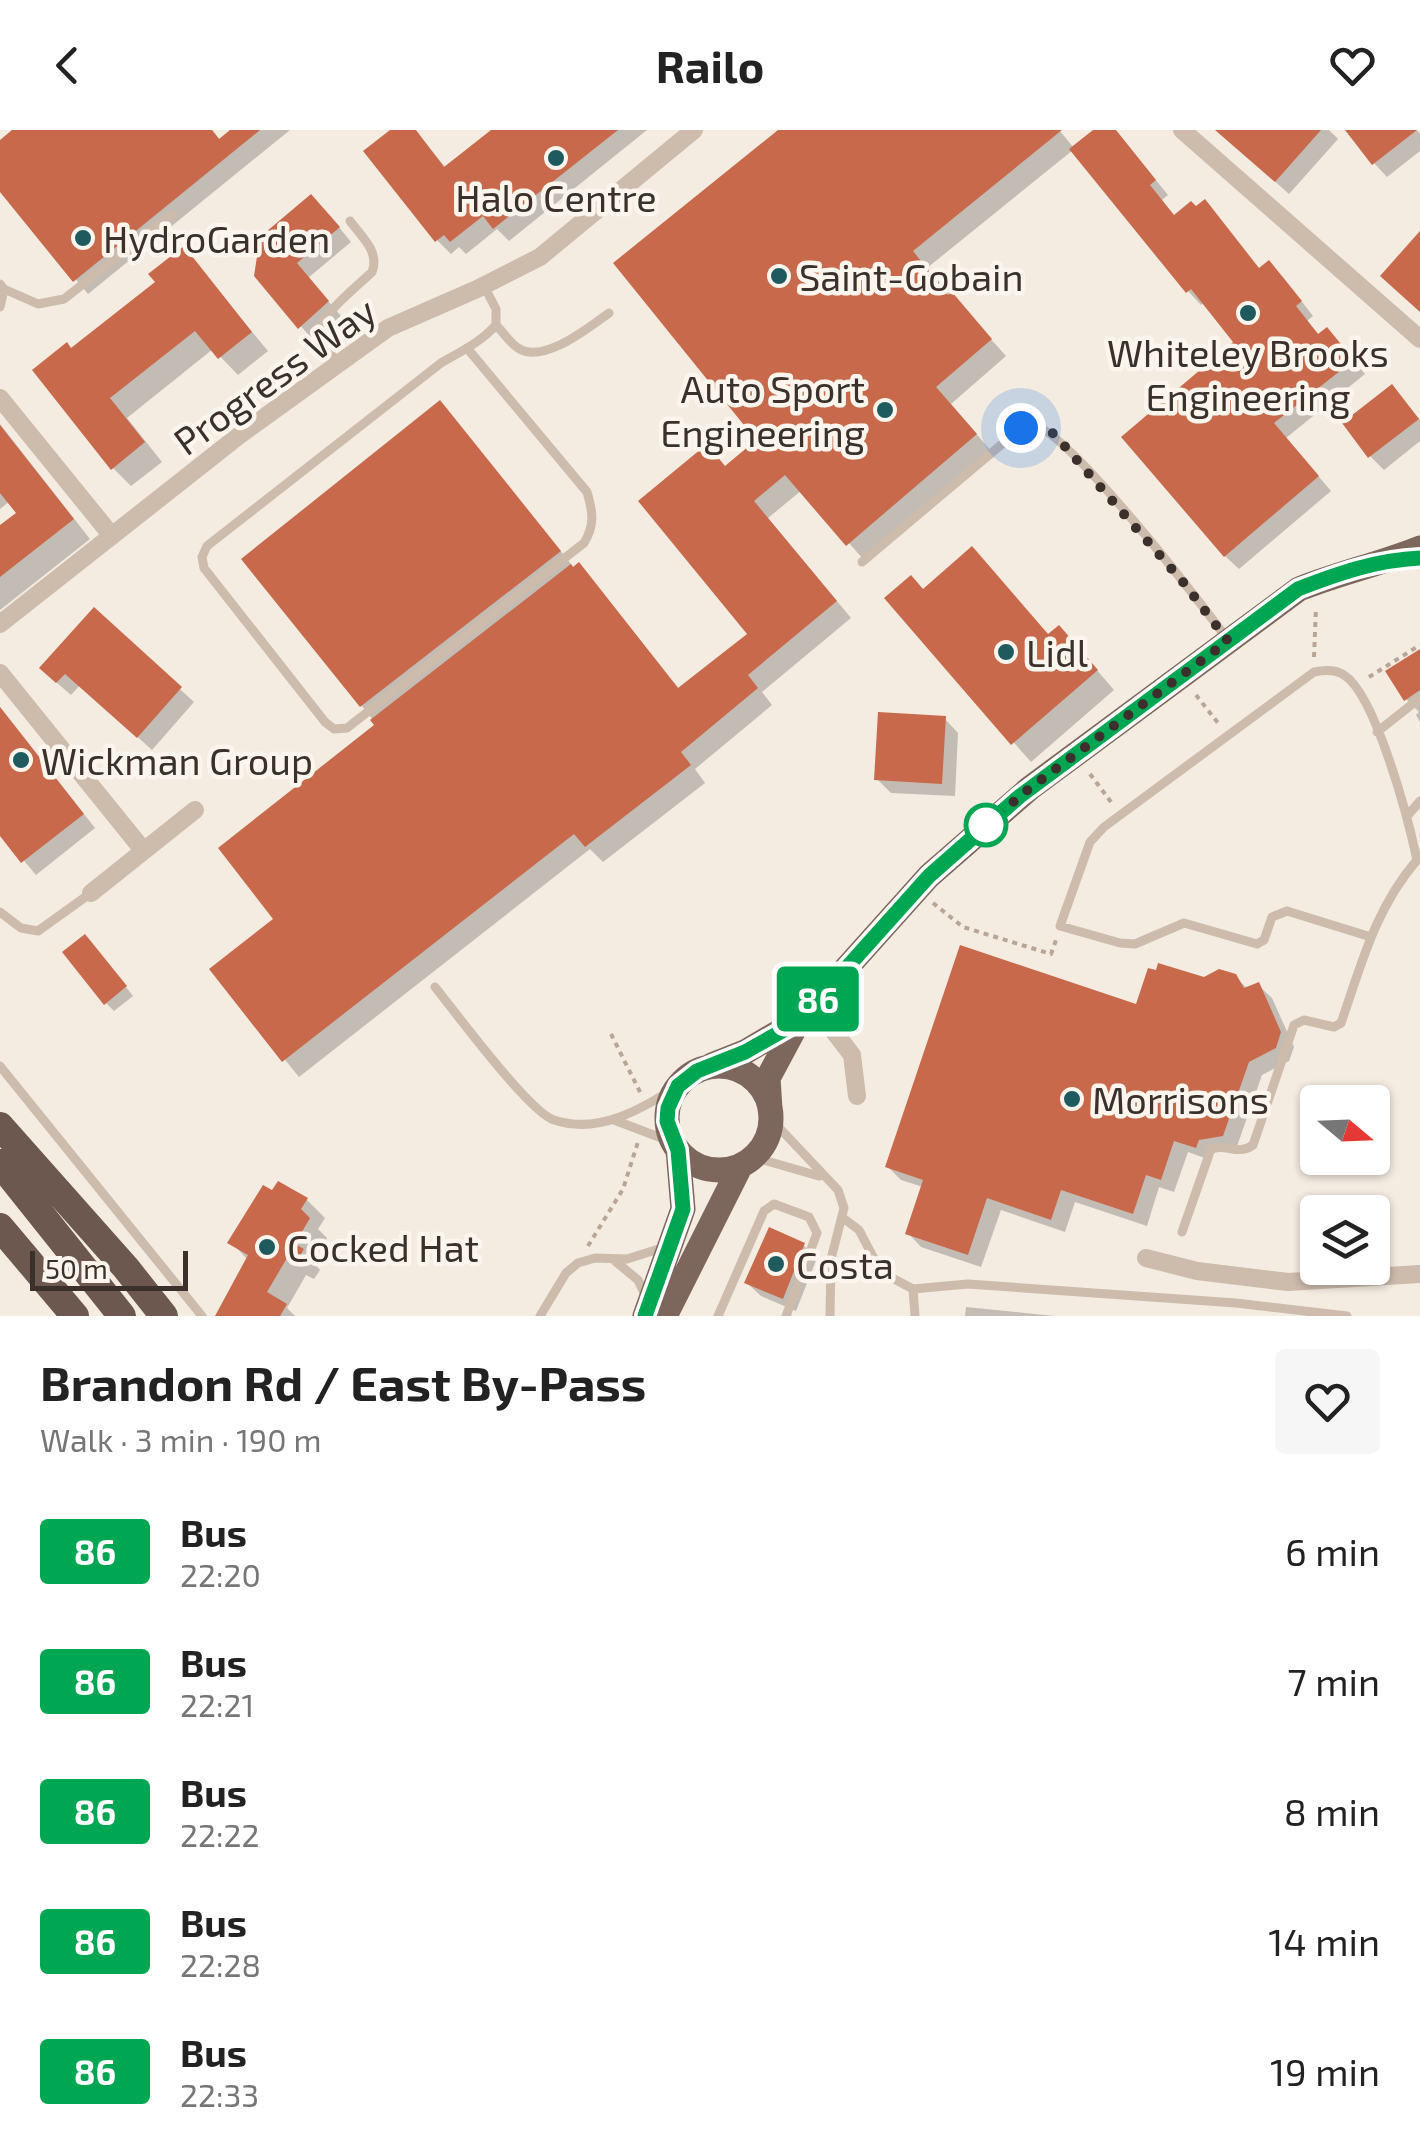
<!DOCTYPE html>
<meta charset="utf-8">
<style>
:root{--surface:#fff;--page:#f6f6f6;--text:#222;--muted:#767676}
body{margin:0;font-family:"Exo 2",sans-serif;background:var(--page);color:var(--text);height:100vh;display:flex;flex-direction:column;font-size:38px;white-space:nowrap}
*{box-sizing:border-box;margin:0}
p{font-size:32px;color:var(--muted)}
.icon{flex:none;width:55px;height:55px;fill:none;stroke:currentColor;stroke-width:2;stroke-linecap:round;stroke-linejoin:round}
.map{position:relative;height:1186px;overflow:hidden}
.sheet{display:flex;flex-direction:column;background:var(--surface);flex:1}
.sheet>*{flex:none}
.badge{padding:0 20px;border-radius:8px;font-size:35px;line-height:65px}
.needle{width:65px;rotate:109deg}
.controls{position:absolute;left:1300px;top:955px;display:grid;gap:20px}
.controls a{display:grid;place-items:center;width:90px;height:90px;border-radius:10px;background:var(--surface);box-shadow:0 2px 8px #0004;font-size:50px}
.scale{position:absolute;left:30px;bottom:25px;width:158px;box-sizing:border-box;padding-left:10px;border:5px solid #3b302b;border-top:0;font-size:28px;line-height:35px;white-space:nowrap;color:#3b302b;-webkit-text-stroke:8px #fbf5ee;paint-order:stroke}
.you{position:absolute;width:50px;height:50px;margin:-25px;border:8px solid #fff;border-radius:50%;background:#1a73e8;box-shadow:0 0 0 15px #1a73e833}
.map>.badge{position:absolute;translate:-50% -50%;box-shadow:0 0 0 5px #fff}
.round{display:grid;place-items:center;flex:none;width:105px;height:105px;border-radius:10px;background:var(--page)}
.head{display:flex;align-items:center;justify-content:space-between;height:170px;padding:0 40px}
h1{font-size:48px;font-weight:700;line-height:75px}
ul{padding:0;list-style:none}
li{display:flex;align-items:center;gap:30px;height:130px;padding:0 40px}
li div{flex:1}
li b{display:block;font-size:38px}
li em{font-style:normal}
li .badge{min-width:110px;font-weight:700;text-align:center}
header{display:flex;justify-content:space-between;align-items:center;height:130px;padding:0 40px;background:var(--surface);font-size:45px;font-weight:700}
.map>svg:first-child{display:block}
.shadow{fill:#0003}
.building{fill:#c8694b}
.lines{fill:none;stroke-linecap:round;stroke-linejoin:round}
.path{stroke:#b9a596;stroke-width:4;stroke-dasharray:5 5;stroke-linecap:butt}
.service{stroke:#cdbbac;stroke-width:9}
.minor{stroke:#cdbbac;stroke-width:18}
.primary{stroke:#7d675c;stroke-width:25}
.trunk{stroke:#6c584f;stroke-width:28}
.line-casing{stroke:#fff;stroke-width:22}
.line{stroke:#00a651;stroke-width:15}
.walk{stroke:#3b302b;stroke-width:10;stroke-dasharray:0 18}
.poi-dot{fill:#1f5a5e;stroke:#fbf5ee;stroke-width:4}
.stop-dot{fill:#fff;stroke:#00a651;stroke-width:5}
.labels{text-anchor:middle;dominant-baseline:central;stroke-width:9;stroke-linejoin:round;paint-order:stroke}
.poi-label{font-size:38px;fill:#3b302b;stroke:#fbf5ee;text-anchor:start}
.street-label{font-size:38px;fill:#3b302b;stroke:#fbf5ee}
</style>
<header><svg class="icon" aria-label="back" viewBox="0 0 24 24"><path d="M15 5l-7 7 7 7"/></svg>Railo<svg class="icon" aria-label="heart" viewBox="0 0 24 24"><path d="M12 20l-8-8c-3-5 5-10 8-4 3-6 11-1 8 4z"/></svg></header>
<div class="map">
<svg width="1420" height="1186" viewBox="0 0 1420 1186">
<rect width="100%" height="100%" fill="#f4ebe1"/>
<path class="shadow" d="M 16,0 L 212,0 L 221,11 L 234,0 L 290,0 L 88,164 L 0,58 L 0,13 Z
M 394,0 L 415,0 L 446,38 L 495,0 L 647,0 L 509,111 L 497,99 L 466,124 L 459,117 L 451,124 L 437,110 L 367,21 Z
M 782,0 L 1059,0 L 1074,18 L 1097,0 L 1115,0 L 1168,65 L 1162,70 L 1175,87 L 1260,140 L 1282,146 L 1313,186 L 1307,191 L 1320,206 L 1327,200 L 1365,244 L 1286,308 L 1331,361 L 1239,439 L 1225,426 L 1236,212 L 1204,172 L 1201,175 L 1188,161 L 1073,20 L 927,138 L 1006,226 L 951,274 L 991,321 L 864,430 L 802,360 L 768,388 L 851,488 L 762,562 L 772,575 L 695,639 L 705,653 L 603,732 L 590,719 L 299,947 L 212,840 L 277,790 L 377,595 L 245,429 L 453,287 L 575,439 L 594,452 L 680,560 L 751,504 L 726,338 L 760,311 Z
M 1217,0 L 1329,0 L 1338,9 L 1289,64 Z
M 1362,0 L 1417,0 L 1420,4 L 1420,21 L 1387,47 L 1374,33 Z
M 325,80 L 351,112 L 308,148 L 341,186 L 313,210 L 256,145 Z
M 183,119 L 268,221 L 238,245 L 213,219 L 127,288 L 162,332 L 131,356 L 113,338 L 72,221 L 158,152 Z
M 1392,257 L 1420,290 L 1420,311 L 1384,340 L 1370,326 Z
M 0,294 L 90,409 L 0,480 L 0,399 L 19,383 L 10,371 L 0,379 Z
M 924,461 L 1077,517 L 1114,560 L 1031,632 L 888,469 Z
M 94,481 L 194,572 L 152,620 L 80,555 L 71,565 L 56,552 Z
M 1420,522 L 1420,592 L 1416,585 L 1419,582 L 1406,569 Z
M 0,577 L 95,698 L 36,745 L 0,702 Z
M 945,589 L 958,603 L 955,666 L 891,663 L 877,649 Z
M 94,816 L 133,866 L 114,881 L 106,873 Z
M 1235,847 L 1248,859 L 1258,855 L 1272,868 L 1294,917 L 1289,931 L 1262,945 L 1236,1019 L 1212,1023 L 1210,1030 L 1188,1022 L 1174,1062 L 1159,1057 L 1147,1096 L 1075,1072 L 1065,1102 L 1001,1080 L 981,1137 L 921,1117 L 908,1103 L 923,1057 L 901,1050 L 888,1037 L 1137,877 L 1205,849 Z
M 279,1054 L 307,1070 L 325,1088 L 318,1099 L 327,1108 L 313,1132 L 320,1140 L 314,1149 L 306,1145 L 287,1178 L 295,1186 L 222,1186 L 248,1130 L 231,1112 Z
M 803,1115 L 817,1128 L 796,1181 L 761,1166 L 747,1153 Z
M 966,1177 L 1054,1186 L 965,1186 Z"/>
<path class="building" d="M 12,0 L 212,0 L 219,9 L 230,0 L 260,0 L 73,152 L 0,62 L 0,10 Z
M 390,0 L 416,0 L 444,37 L 491,0 L 618,0 L 493,99 L 483,86 L 450,112 L 444,105 L 435,112 L 363,21 Z
M 778,0 L 1062,0 L 913,121 L 948,165 L 952,162 L 992,209 L 936,257 L 977,304 L 846,416 L 785,345 L 754,371 L 837,471 L 748,545 L 758,558 L 681,622 L 691,635 L 585,717 L 574,704 L 282,932 L 209,839 L 273,789 L 218,718 L 374,595 L 370,590 L 571,434 L 573,437 L 579,432 L 678,558 L 747,504 L 638,371 L 707,314 L 725,336 L 756,310 L 613,133 Z
M 1093,0 L 1116,0 L 1156,50 L 1150,55 L 1174,85 L 1191,71 L 1196,76 L 1205,69 L 1259,138 L 1269,130 L 1302,171 L 1296,176 L 1318,204 L 1327,197 L 1354,230 L 1274,293 L 1319,346 L 1224,427 L 1121,307 L 1233,212 L 1191,159 L 1186,163 L 1069,19 Z
M 1215,0 L 1321,0 L 1275,52 Z
M 1345,0 L 1417,0 L 1372,35 Z
M 311,64 L 340,97 L 297,133 L 329,171 L 298,199 L 254,146 L 260,107 Z
M 1420,101 L 1420,182 L 1380,146 Z
M 184,116 L 252,202 L 218,229 L 195,201 L 110,268 L 145,312 L 111,340 L 32,240 L 67,212 L 71,218 L 155,152 L 148,144 Z
M 1392,254 L 1419,289 L 1368,328 L 1342,293 Z
M 440,270 L 561,421 L 360,577 L 241,429 Z
M 0,295 L 74,389 L 0,447 L 0,395 L 16,383 L 0,363 Z
M 972,416 L 1048,504 L 1059,495 L 1098,540 L 1011,615 L 884,468 L 911,445 L 923,459 Z
M 94,477 L 182,557 L 137,608 L 65,544 L 56,553 L 39,538 Z
M 1420,519 L 1420,560 L 1404,571 L 1385,541 Z
M 0,577 L 84,684 L 21,733 L 0,706 Z
M 878,582 L 946,586 L 942,654 L 874,650 Z
M 85,804 L 127,856 L 104,875 L 62,822 Z
M 960,815 L 1136,874 L 1148,838 L 1156,840 L 1158,833 L 1204,847 L 1219,839 L 1236,844 L 1244,858 L 1259,852 L 1281,902 L 1276,918 L 1249,932 L 1223,1006 L 1199,1010 L 1196,1018 L 1174,1011 L 1161,1050 L 1146,1045 L 1133,1084 L 1061,1060 L 1051,1090 L 987,1068 L 968,1125 L 905,1104 L 923,1050 L 885,1037 Z
M 278,1051 L 308,1068 L 301,1079 L 310,1088 L 295,1114 L 304,1119 L 296,1133 L 287,1128 L 267,1162 L 287,1174 L 280,1186 L 215,1186 L 248,1125 L 227,1113 L 263,1055 L 272,1060 Z
M 769,1097 L 805,1113 L 783,1169 L 744,1153 Z"/>
<g class="lines">
<path class="path" d="M 1314,527 L 1316,477
M 1369,547 L 1420,515
M 1196,565 L 1218,593
M 1090,644 L 1111,672
M 933,773 L 963,797 L 1051,824 L 1056,810
M 611,904 L 641,964
M 588,1116 L 623,1059 L 638,1012"/>
<path class="service" d="M 0,154 L 4,159 L 0,177
M 4,159 L 38,174 L 64,169 L 172,84
M 496,195 C 503,202 510,213 518,218 C 543,235 589,197 609,183
M 467,218 L 587,362 C 593,382 595,395 584,413 L 347,598 L 334,599 L 325,592 L 204,438 L 202,427 L 207,416 L 441,233 C 460,222 481,212 496,195 L 496,179 L 484,156
M 339,233 C 333,226 321,215 319,205 C 316,188 360,154 372,142 C 380,122 362,107 350,91
M 862,432 L 1021,298 L 1034,295 C 1070,304 1199,470 1227,509
M 1377,602 L 1420,568
M 1408,685 L 1420,671
M 0,782 L 21,798 L 38,801 L 91,763
M 435,857 C 456,883 529,982 554,990 C 599,1005 641,979 678,956
M 0,936 L 202,1186
M 770,988 L 838,1060 L 844,1078 L 831,1129 L 830,1186
M 614,990 L 672,1012
M 753,1027 L 819,1046
M 843,1088 L 859,1100 L 881,1142 L 913,1159 L 915,1186
M 1182,1102 L 1211,1019 C 1226,1013 1238,1026 1253,1015 L 1294,895 L 1304,890 L 1334,897 L 1341,893 C 1362,833 1375,779 1417,730 C 1409,692 1376,565 1344,545 C 1335,539 1324,540 1314,542 L 1104,697 L 1090,712 L 1060,796 L 1120,813 L 1135,814 L 1184,793 L 1257,814 L 1264,810 L 1272,787 L 1287,781 L 1371,807
M 615,1131 L 638,1150 L 646,1167
M 913,1159 L 968,1154 L 1236,1173 L 1347,1186
M 540,1186 L 566,1143 L 578,1133 L 595,1128 L 627,1129 L 662,1118
M 718,1186 L 764,1081 L 774,1074 L 809,1087 L 817,1103 L 786,1186"/>
<path class="minor" d="M 1182,0 L 1420,209
M 0,268 L 112,406
M 0,494 L 241,304 L 388,198 L 477,159 L 540,127 L 694,0
M 0,543 L 143,720
M 91,763 L 195,680
M 813,874 L 852,925 L 857,966
M 1146,1128 L 1197,1141 L 1288,1152 L 1420,1144"/>
<path class="primary" d="M 712,935 L 745,922 L 796,892
M667 988a52 52 0 1 1 104 0a52 52 0 1 1-104 0Z
M 770,979 L 768,948 L 798,892 L 929,746 L 1030,658 L 1299,459 C 1339,443 1380,434 1420,418
M 645,1186 L 683,1079 L 678,1020
M 665,1186 L 741,1035"/>
<path class="trunk" d="M 0,996 L 126,1138 L 164,1186
M 0,1033 L 122,1186
M 0,1097 L 75,1186"/>
</g>
<g class="lines">
<defs>
<path id="line" d="M 645,1186 L 683,1079 L 678,1020 L 667,991 L 668,978 L 678,956 L 697,941 L 745,922 L 798,892 L 929,746 L 1020,666 L 1298,459 C 1339,443 1377,430 1420,428"/>
</defs>
<use href="#line" class="line-casing"/>
<use href="#line" class="line"/>
<path class="walk" d="M 986,695 L 1030,658 L 1228,511 L 1183,452 L 1055,305 C 1043,295 1036,295 1021,298"/>
</g>
<g class="poi-dot">
<circle cx="556" cy="28" r="10"/>
<circle cx="83" cy="108" r="10"/>
<circle cx="779" cy="146" r="10"/>
<circle cx="1248" cy="183" r="10"/>
<circle cx="885" cy="280" r="10"/>
<circle cx="1006" cy="522" r="10"/>
<circle cx="21" cy="630" r="10"/>
<circle cx="1072" cy="969" r="10"/>
<circle cx="267" cy="1117" r="10"/>
<circle cx="776" cy="1134" r="10"/>
</g>
<circle class="stop-dot" cx="986" cy="695" r="20"/>
<g class="labels">
<g class="poi-label">
<text x="556" y="67" text-anchor="middle">Halo Centre</text>
<text x="103" y="108">HydroGarden</text>
<text x="799" y="146">Saint-Gobain</text>
<text x="1248" y="222" text-anchor="middle">Whiteley Brooks<tspan x="1248" dy="44">Engineering</tspan></text>
<text x="865" y="258" text-anchor="end">Auto Sport<tspan x="865" dy="44">Engineering</tspan></text>
<text x="1026" y="522">Lidl</text>
<text x="41" y="630">Wickman Group</text>
<text x="1092" y="969">Morrisons</text>
<text x="287" y="1117">Cocked Hat</text>
<text x="796" y="1134">Costa</text>
</g>
<g class="street-label">
<text transform="translate(274 245) rotate(-36)">Progress Way</text>
</g>
</g>
</svg>
<div class="controls">
<a><svg class="needle" viewBox="-14 -14 28 28"><path d="M0-13l5 13h-10z" fill="#e53935"/><path d="M0 13l5-13h-10z" fill="#767676"/></svg></a>
<a><svg class="icon" aria-label="layers" viewBox="0 0 24 24"><path d="M12 4l9 5-9 5-9-5zM3 14l9 5 9-5"/></svg></a>
</div>
<div class="scale">50 m</div>
<div class="you" style="left:1021px;top:298px"></div>
<b class="badge" style="left:818px;top:869px;background:#00a651;color:#fff">86</b>
</div>
<section class="sheet">
<div class="head"><div><h1>Brandon Rd / East By-Pass</h1><p>Walk · 3 min · 190 m</p></div><a class="round"><svg class="icon" aria-label="heart" viewBox="0 0 24 24"><path d="M12 20l-8-8c-3-5 5-10 8-4 3-6 11-1 8 4z"/></svg></a></div>
<ul>
<li><span class="badge" style="background:#00a651;color:#fff">86</span><div><b>Bus</b><p>22:20</p></div><em>6 min</em></li>
<li><span class="badge" style="background:#00a651;color:#fff">86</span><div><b>Bus</b><p>22:21</p></div><em>7 min</em></li>
<li><span class="badge" style="background:#00a651;color:#fff">86</span><div><b>Bus</b><p>22:22</p></div><em>8 min</em></li>
<li><span class="badge" style="background:#00a651;color:#fff">86</span><div><b>Bus</b><p>22:28</p></div><em>14 min</em></li>
<li><span class="badge" style="background:#00a651;color:#fff">86</span><div><b>Bus</b><p>22:33</p></div><em>19 min</em></li>
</ul>
</section>
